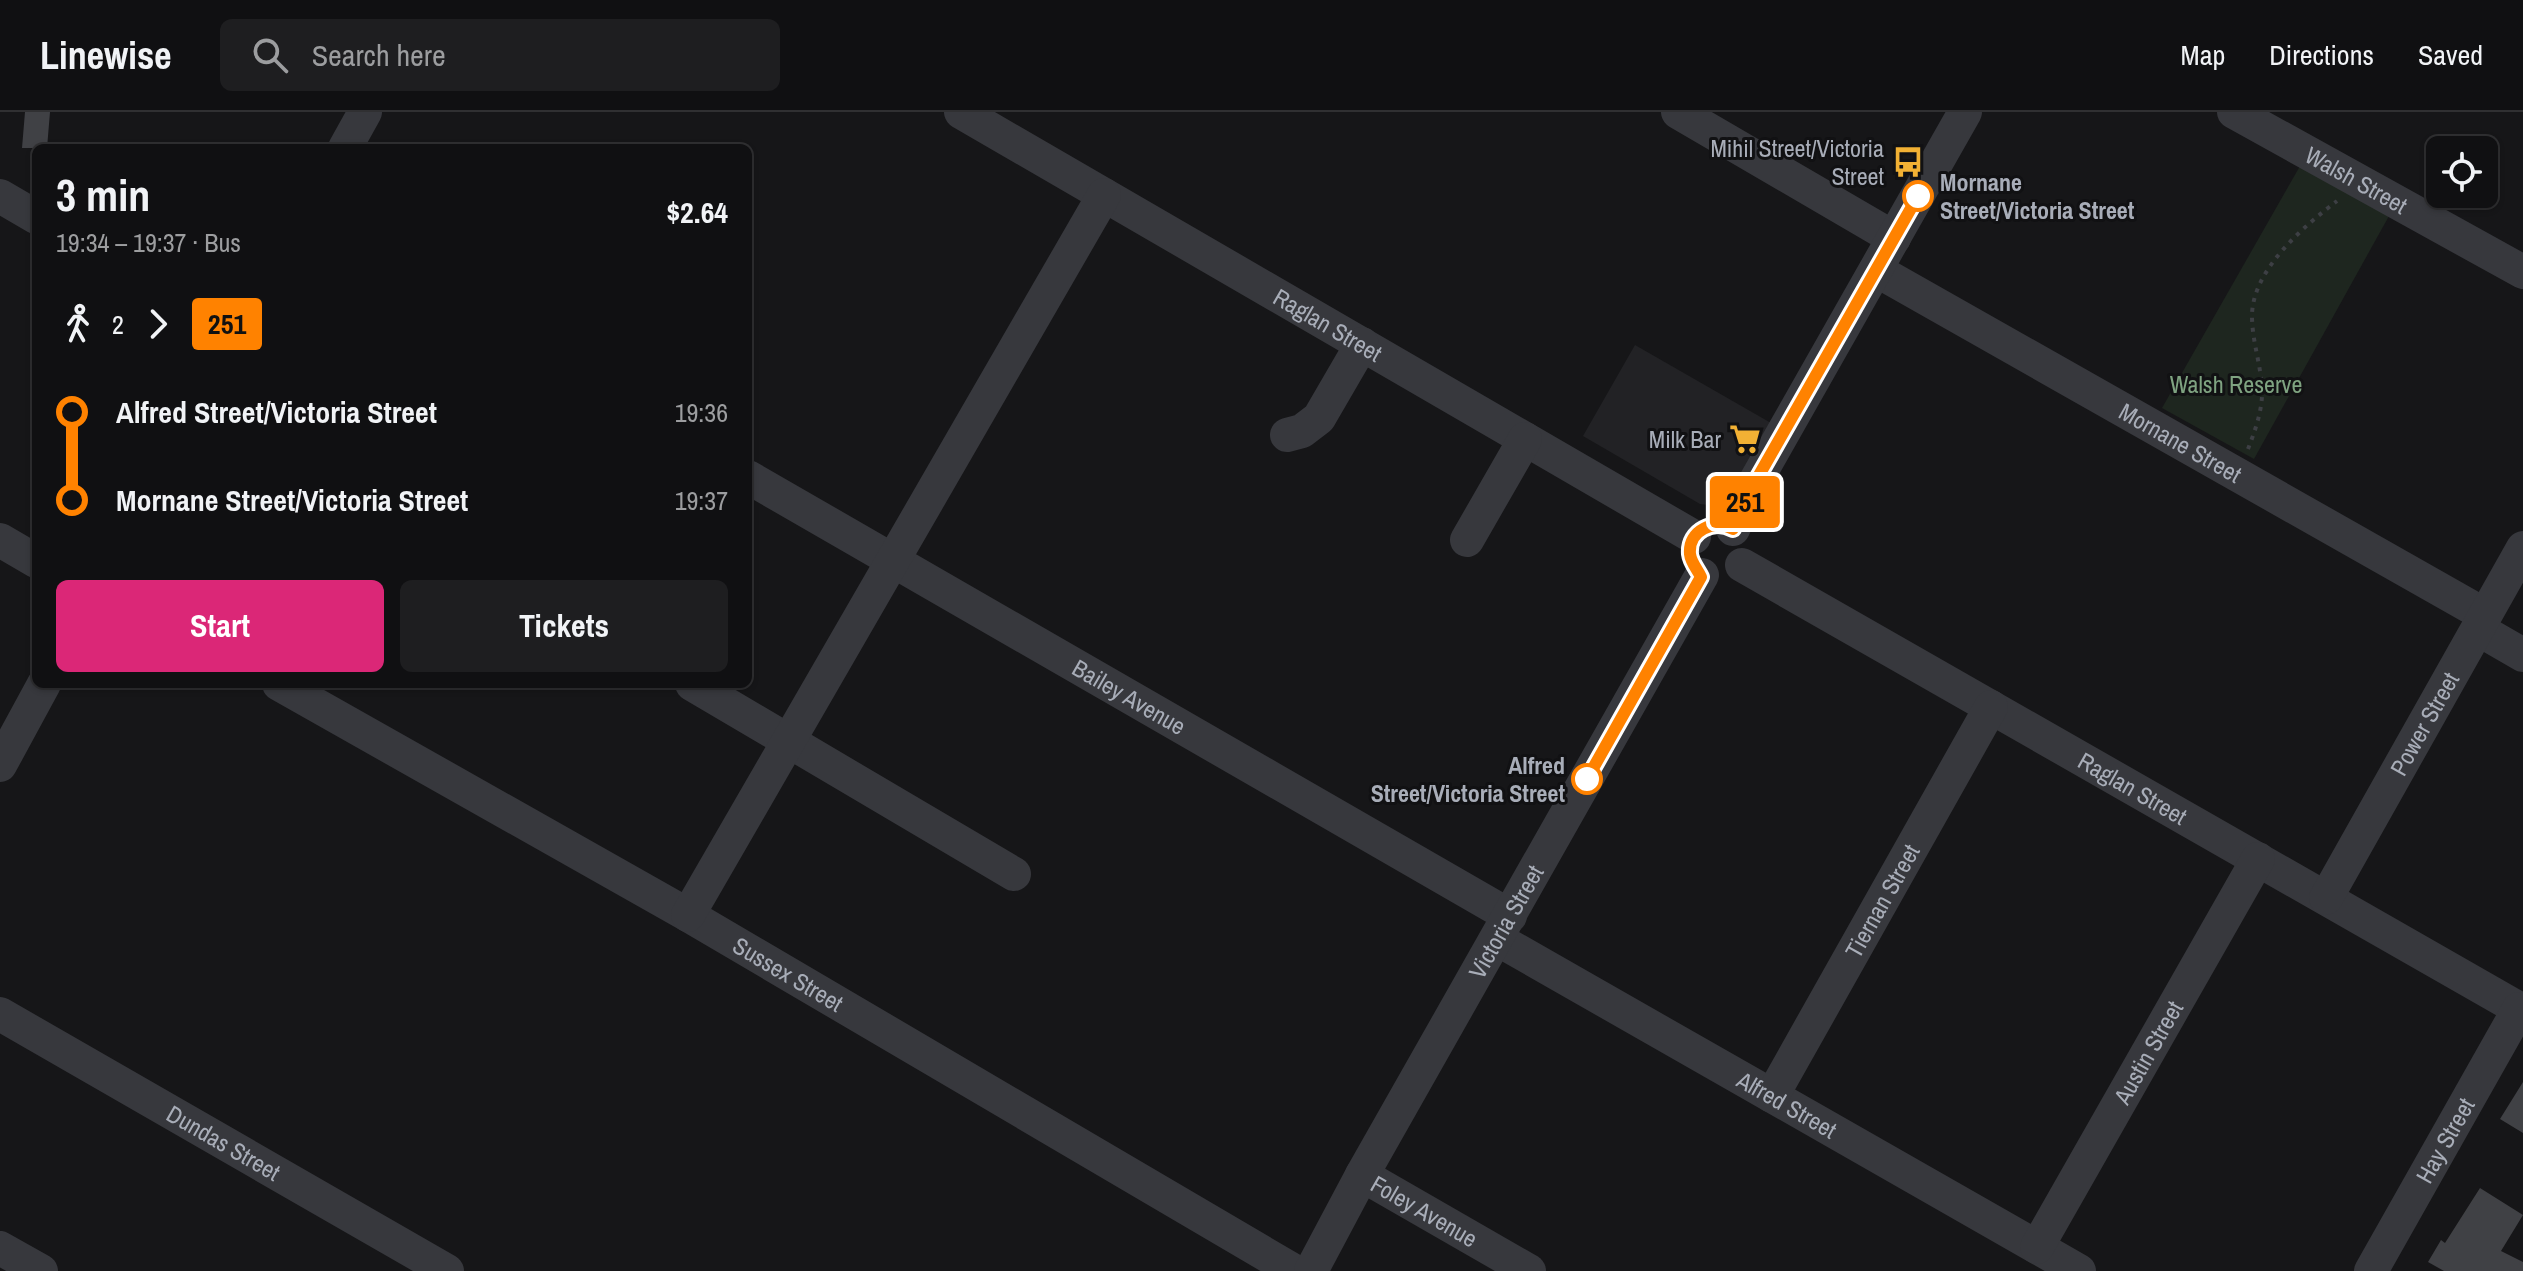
<!DOCTYPE html>
<meta charset="utf-8">
<style>
:root{--surface:#101012;--page:#1e1e20;--text:#f1f3f6;--muted:#9c9d9f;--line:#303032;--accent:#db2777}
body{margin:0;font-family:"Archivo Narrow",sans-serif;background:var(--page);color:var(--text);height:100vh;display:flex;flex-direction:column;font-size:30px;white-space:nowrap}
*{box-sizing:border-box;margin:0}
p{font-size:26px;color:var(--muted)}
.icon{flex:none;width:44px;height:44px;fill:none;stroke:currentColor;stroke-width:2;stroke-linecap:round;stroke-linejoin:round}
.map{position:relative;flex:1;overflow:hidden}
.panel{position:absolute;left:32px;top:32px;width:720px;height:544px;display:flex;flex-direction:column;background:var(--surface);border-radius:12px;box-shadow:0 2px 6px #0004,0 0 0 2px var(--line)}
.panel>*{flex:none}
.badge{padding:0 16px;border-radius:6px;font-size:28px;line-height:52px}
.controls{position:absolute;left:2426px;top:24px;display:grid;gap:16px}
.controls a{display:grid;place-items:center;width:72px;height:72px;border-radius:12px;background:var(--surface);box-shadow:0 2px 6px #0004,0 0 0 2px var(--line);font-size:40px}
.map>.badge{position:absolute;translate:-50% -50%;box-shadow:0 0 0 4px #fff}
.legs{display:flex;align-items:center;gap:12px;height:88px;padding:0 24px;font-size:26px}
.legs p{margin-inline-start:auto}
.overview{display:flex;align-items:center;justify-content:space-between;height:136px;padding:0 24px}
h1{font-size:44px;font-weight:700;line-height:60px}
.cta{display:flex;gap:16px;margin-top:auto;padding:16px 24px}
.cta a{flex:1;height:92px;border-radius:12px;background:var(--accent);color:#fff;font-size:32px;font-weight:700;line-height:92px;text-align:center}
.cta a+a{background:var(--page);color:var(--text)}
ul{padding:0 24px;list-style:none}
li{display:flex;align-items:center;gap:28px;height:88px;font-size:30px}
li i{display:grid;place-items:center;width:12px;height:100%;margin:0 10px;background:currentColor}
li i::after{content:'';width:20px;height:20px;margin:-10px;border:6px solid;border-radius:50%;background:var(--surface)}
li p{margin-inline-start:auto}
li:first-child i{background:linear-gradient(#0000 50%,currentColor 0)}
li:last-child i{background:linear-gradient(currentColor 50%,#0000 0)}
header{display:flex;align-items:center;gap:48px;box-sizing:border-box;height:112px;padding:0 40px;background:var(--surface);border-bottom:2px solid var(--line)}
header strong{font-size:38px}
nav{display:flex;gap:44px;margin-inline-start:auto;font-size:28px}
.search{width:560px;height:72px;background:var(--page);display:flex;align-items:center;gap:20px;box-sizing:border-box;padding:0 28px;border-radius:12px;color:var(--muted);font-size:30px}
.map>svg:first-child{display:block}
.built{fill:#222225}
.green{fill:#1e261f}
.building{fill:#404145}
.lines{fill:none;stroke-linecap:round;stroke-linejoin:round}
.path{stroke:#3d3f44;stroke-width:4;stroke-dasharray:4 6;stroke-linecap:butt}
.minor{stroke:#37383d;stroke-width:34}
.line-1-casing{stroke:#fff;stroke-width:18}
.line-1{stroke:#ff8200;stroke-width:12}
.stop-1-dot{fill:#fff;stroke:#ff8200;stroke-width:4}
.labels{text-anchor:middle;dominant-baseline:central;stroke-width:6;stroke-linejoin:round;paint-order:stroke}
.poi-label{font-size:24px;fill:#a8adb8;stroke:#111113;text-anchor:end}
.street-label{font-size:24px;fill:#a8adb8;stroke:#111113}
.stop-label{font-size:24px;font-weight:bold;fill:#a8adb8;stroke:#111113;text-anchor:start}
.park-label{font-size:24px;fill:#7fa381;stroke:#111113}
</style>
<header>
<strong>Linewise</strong>
<div class="search"><svg class="icon" aria-label="search" viewBox="0 0 24 24"><circle cx="10" cy="10" r="6"/><path d="M15 15l6 6"/></svg>Search here</div>
<nav><a>Map</a><a>Directions</a><a>Saved</a></nav>
</header>
<div class="map">
<svg width="2523" height="1159" viewBox="0 0 2523 1159">
<rect width="100%" height="100%" fill="#161618"/>
<path class="built" d="M 1635,233 L 1771,311 L 1725,395 L 1700,392 L 1583,324 Z"/>
<path class="green" d="M 2300,54 L 2389,104 L 2254,347 L 2162,296 Z"/>
<path class="building" d="M 25,0 L 50,0 L 47,36 L 22,36 Z
M 2523,970 L 2523,1021 L 2500,1007 Z
M 2480,1076 L 2523,1103 L 2501,1139 L 2523,1150 L 2523,1159 L 2444,1159 L 2428,1150 L 2441,1128 L 2445,1131 Z"/>
<g class="lines">
<path class="path" d="M 2248,337 C 2255,319 2263,297 2262,277 C 2261,253 2252,229 2252,204 C 2252,158 2304,114 2337,89"/>
<g class="minor">
<path id="s1" d="M 961,0 L 1694,425"/>
<path d="M 1678,0 L 1894,126"/>
<path id="s2" d="M 2234,0 L 2523,160"/>
<path d="M 345,36 L 365,0"/>
<path d="M 0,84 L 36,105"/>
<path id="s3" d="M 1876,158 L 2485,503"/>
<path d="M 1287,323 L 1302,319 L 1319,306 L 1362,232"/>
<path id="s4" d="M 748,365 L 1510,804"/>
<path d="M 1733,417 L 1754,372 L 1965,0"/>
<path d="M 0,428 L 36,449"/>
<path d="M 1467,428 L 1525,327"/>
<path id="s5" d="M 1742,453 L 2523,899"/>
<path d="M 2478,517 L 2523,543"/>
<path id="s6" d="M 279,572 L 688,803 L 1294,1159"/>
<path d="M 692,572 L 1014,762"/>
<path d="M 0,653 L 44,572"/>
<path id="s7" d="M 2326,786 L 2523,436"/>
<path d="M 688,803 L 1104,83"/>
<path id="s8" d="M 1497,827 L 2079,1159"/>
<path id="s9" d="M 0,902 L 447,1159"/>
<path id="s10" d="M 1772,984 L 1991,595"/>
<path id="s11" d="M 1362,1063 L 1529,1159"/>
<path id="s12" d="M 2037,1135 L 2258,747"/>
<path d="M 0,1136 L 41,1159"/>
<path id="s13" d="M 1311,1159 L 1362,1063 L 1702,463"/>
<path id="s14" d="M 2371,1159 L 2519,897"/>
</g>
</g>
<g class="lines">
<defs>
<path id="line-1" d="M 1587,667 L 1701,465 C 1698,458 1691,451 1690,442 C 1688,418 1714,407 1733,417 L 1754,372 L 1918,84"/>
</defs>
<use href="#line-1" class="line-1-casing"/>
<use href="#line-1" class="line-1"/>
</g>
<defs>
<symbol id="bus-bare" viewBox="-9 -9 18 18"><path d="M-5-6H5V4H4V6H2V4H-2V6H-4V4H-5ZM-3.5-4V0h7V-4ZM-3.5 1.2v1.5H-2V1.2ZM2 1.2v1.5H3.5V1.2Z" fill="#f2b134" stroke="#111113" stroke-width="2.5" paint-order="stroke"/></symbol>
<symbol id="supermarket-bare" viewBox="-9 -9 18 18"><path d="M-6-5.5h2.5l.6 2H6L4.5 2H-2.5L-4.4-4H-6ZM-1.5 3.2a1.3 1.3 0 1 0 .1 0ZM3 3.2a1.3 1.3 0 1 0 .1 0Z" fill="#f2b134" stroke="#111113" stroke-width="2.5" paint-order="stroke"/></symbol>
</defs>
<g fill-rule="evenodd">
<use href="#bus-bare" x="1886" y="28" width="44" height="44"/>
<use href="#supermarket-bare" x="1723" y="305" width="44" height="44"/>
</g>
<g class="stop-1-dot">
<circle cx="1918" cy="84" r="14"/>
<circle cx="1587" cy="667" r="14"/>
</g>
<g class="labels">
<g class="poi-label">
<text x="1884" y="36">Mihil Street/Victoria<tspan x="1884" dy="28">Street</tspan></text>
<text x="1721" y="327">Milk Bar</text>
</g>
<g class="street-label">
<text stroke="none"><textPath href="#s2" startOffset="140">Walsh Street</textPath></text>
<text stroke="none"><textPath href="#s1" startOffset="424">Raglan Street</textPath></text>
<text stroke="none"><textPath href="#s3" startOffset="350">Mornane Street</textPath></text>
<text stroke="none"><textPath href="#s4" startOffset="440">Bailey Avenue</textPath></text>
<text stroke="none"><textPath href="#s7" startOffset="200">Power Street</textPath></text>
<text stroke="none"><textPath href="#s5" startOffset="450">Raglan Street</textPath></text>
<text stroke="none"><textPath href="#s10" startOffset="224">Tiernan Street</textPath></text>
<text stroke="none"><textPath href="#s13" startOffset="400">Victoria Street</textPath></text>
<text stroke="none"><textPath href="#s6" startOffset="586">Sussex Street</textPath></text>
<text stroke="none"><textPath href="#s12" startOffset="224">Austin Street</textPath></text>
<text stroke="none"><textPath href="#s8" startOffset="334">Alfred Street</textPath></text>
<text stroke="none"><textPath href="#s14" startOffset="150">Hay Street</textPath></text>
<text stroke="none"><textPath href="#s9" startOffset="258">Dundas Street</textPath></text>
<text stroke="none"><textPath href="#s11" startOffset="72">Foley Avenue</textPath></text>
</g>
<g class="stop-label">
<text x="1940" y="70">Mornane<tspan x="1940" dy="28">Street/Victoria Street</tspan></text>
<text x="1565" y="653" text-anchor="end">Alfred<tspan x="1565" dy="28">Street/Victoria Street</tspan></text>
</g>
<g class="park-label">
<text x="2236" y="272">Walsh Reserve</text>
</g>
</g>
</svg>
<div class="controls">
<a><svg class="icon" aria-label="locate" viewBox="0 0 24 24"><circle cx="12" cy="12" r="6"/><path d="M12 2v4M12 18v4M2 12h4M18 12h4"/></svg></a>
</div>
<b class="badge" style="left:1745px;top:390px;background:#ff8200;color:#111">251</b>
<section class="panel">
<div class="overview"><div><h1>3 min</h1><p>19:34 – 19:37 · Bus</p></div><b>$2.64</b></div>
<div class="legs"><svg class="icon" aria-label="walk" viewBox="0 0 24 24"><circle cx="13" cy="4" r="2"/><path d="M13 8l-2 6 4 7M11 14l-3 7M7 12l3-4h3l4 4"/></svg>2<svg class="icon" aria-label="forward" viewBox="0 0 24 24"><path d="M9 5l7 7-7 7"/></svg><b class="badge" style="background:#ff8200;color:#111">251</b></div>
<ul>
<li><i style="color:#ff8200"></i><b>Alfred Street/Victoria Street</b><p>19:36</p></li>
<li><i style="color:#ff8200"></i><b>Mornane Street/Victoria Street</b><p>19:37</p></li>
</ul>
<div class="cta"><a>Start</a><a>Tickets</a></div>
</section>
</div>
